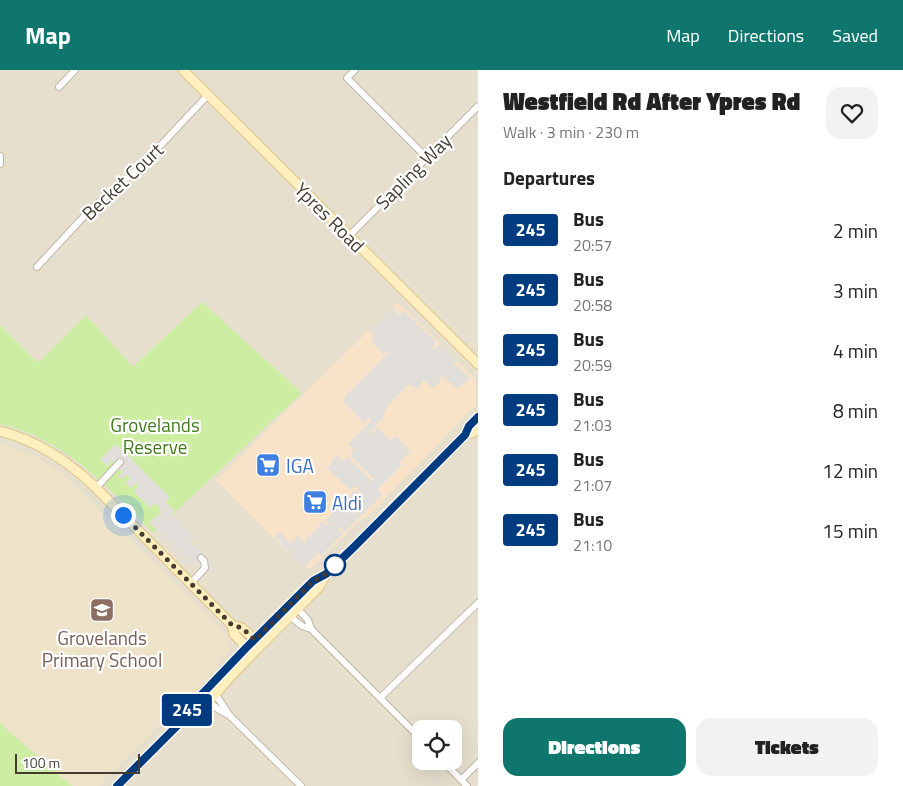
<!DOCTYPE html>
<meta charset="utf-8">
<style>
:root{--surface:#fff;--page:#f2f2f2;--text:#222;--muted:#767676;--accent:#0f766e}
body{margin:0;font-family:"Titillium Web",sans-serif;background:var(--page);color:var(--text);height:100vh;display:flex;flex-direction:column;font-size:19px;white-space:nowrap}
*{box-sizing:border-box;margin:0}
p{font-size:16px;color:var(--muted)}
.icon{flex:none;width:28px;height:28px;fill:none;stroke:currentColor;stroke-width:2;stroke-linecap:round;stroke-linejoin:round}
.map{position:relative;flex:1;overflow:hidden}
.drawer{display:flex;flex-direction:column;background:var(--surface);width:425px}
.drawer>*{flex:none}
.badge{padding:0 10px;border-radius:4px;font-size:18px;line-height:32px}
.buttons{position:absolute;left:412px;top:650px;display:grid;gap:10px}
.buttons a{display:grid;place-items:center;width:50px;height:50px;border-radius:10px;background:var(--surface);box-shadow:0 5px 20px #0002;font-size:25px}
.scale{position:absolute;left:15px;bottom:12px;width:125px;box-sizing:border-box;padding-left:5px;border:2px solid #443c31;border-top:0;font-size:14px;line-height:18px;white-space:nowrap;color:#443c31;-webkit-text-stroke:4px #fff;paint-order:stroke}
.you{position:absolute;width:25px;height:25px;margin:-12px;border:4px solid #fff;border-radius:50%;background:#1a73e8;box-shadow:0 0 0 8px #1a73e833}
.map>.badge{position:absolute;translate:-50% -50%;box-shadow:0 0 0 2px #fff}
h2{padding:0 25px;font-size:19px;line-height:45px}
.round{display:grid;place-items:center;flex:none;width:52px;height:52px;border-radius:15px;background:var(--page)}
.overview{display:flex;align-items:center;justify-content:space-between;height:85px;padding:0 25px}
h1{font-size:24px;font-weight:800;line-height:38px}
.primary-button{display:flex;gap:10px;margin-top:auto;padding:10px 25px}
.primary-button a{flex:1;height:58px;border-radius:15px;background:var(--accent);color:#fff;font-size:20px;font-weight:800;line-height:58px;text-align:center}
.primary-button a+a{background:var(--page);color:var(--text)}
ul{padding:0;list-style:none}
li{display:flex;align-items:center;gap:15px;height:60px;padding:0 25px}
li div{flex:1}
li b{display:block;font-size:19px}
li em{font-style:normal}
li .badge{min-width:55px;font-weight:700;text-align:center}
header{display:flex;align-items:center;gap:30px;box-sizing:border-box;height:70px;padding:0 25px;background:var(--accent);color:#fff}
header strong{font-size:24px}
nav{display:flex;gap:28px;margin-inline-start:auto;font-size:18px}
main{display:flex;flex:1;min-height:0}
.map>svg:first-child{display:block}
.residential{fill:#e7dfce;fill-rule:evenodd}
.commercial{fill:#f8e3c8}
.education{fill:#eee3c8}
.green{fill:#cdeda3}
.parking{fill:#e2dfda}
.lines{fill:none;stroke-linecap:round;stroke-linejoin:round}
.street-casing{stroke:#c1b7a5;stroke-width:8}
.secondary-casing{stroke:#dbc58c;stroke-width:11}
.street{stroke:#fff;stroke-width:6}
.secondary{stroke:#ffeebe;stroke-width:9}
.line-casing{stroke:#fff;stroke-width:11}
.line{stroke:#003b80;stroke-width:8}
.walk{stroke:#443c31;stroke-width:5;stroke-dasharray:0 9}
.stop-dot{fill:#fff;stroke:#003b80;stroke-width:2.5}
.labels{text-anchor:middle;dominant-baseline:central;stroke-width:4.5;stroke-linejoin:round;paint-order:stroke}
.street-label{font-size:19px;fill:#443c31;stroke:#fff}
.park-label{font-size:19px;fill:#437b1f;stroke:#fff}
.shop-label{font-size:19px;fill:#366cbe;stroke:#fff;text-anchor:start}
.education-label{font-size:19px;fill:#785e54;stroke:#fff}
</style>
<header>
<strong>Map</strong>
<nav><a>Map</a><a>Directions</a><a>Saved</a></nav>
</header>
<main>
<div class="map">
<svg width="478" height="716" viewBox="0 0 478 716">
<rect width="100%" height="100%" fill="#f3ede0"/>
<path class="residential" d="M 0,0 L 478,0 L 478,716 L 0,716 ZM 421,659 L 454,659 L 454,691 L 421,691 Z"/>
<path class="commercial" d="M 398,232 L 476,310 L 476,335 L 368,446 L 359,451 L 309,500 L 268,463 L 216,410 Z"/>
<path class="education" d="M 0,374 L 37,387 L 63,404 L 193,532 L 209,545 L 231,570 L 228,582 L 210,606 L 98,716 L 72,716 L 0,652 Z"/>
<path class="green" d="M 202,232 L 302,323 L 153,463 C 110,418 63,368 0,354 L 0,255 L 38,293 L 86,245 L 133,297 Z
M 0,652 L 7,660 L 72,716 L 0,716 Z"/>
<path class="parking" d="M 393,237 L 399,245 L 404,241 L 436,272 L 432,278 L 434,279 L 439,274 L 457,291 L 451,299 L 457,295 L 470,308 L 458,319 L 441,306 L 441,310 L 435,317 L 430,316 L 423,310 L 423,312 L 416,319 L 412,315 L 408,315 L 387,336 L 381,351 L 377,352 L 377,356 L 362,371 L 378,358 L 390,370 L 396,366 L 411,381 L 400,392 L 402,395 L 378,419 L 382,425 L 345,462 L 340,457 L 338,460 L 343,464 L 321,486 L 317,481 L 316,485 L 305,497 L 275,467 L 280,462 L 291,473 L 298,466 L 309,476 L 305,470 L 323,452 L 328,456 L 330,455 L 326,450 L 355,420 L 360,424 L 362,423 L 355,416 L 350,420 L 327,398 L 332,393 L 331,392 L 337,385 L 343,391 L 348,387 L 371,410 L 367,415 L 378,404 L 373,408 L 350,385 L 354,380 L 348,374 L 371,351 L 369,348 L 364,353 L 343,332 L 345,329 L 344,327 L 390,281 L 384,284 L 371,271 L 375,266 L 369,261 Z
M 116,374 L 170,427 L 166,432 L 174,440 L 172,444 L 194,466 L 190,473 L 205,482 L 204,484 L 212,492 L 212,498 L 200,510 L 195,505 L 201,498 L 200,494 L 197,492 L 193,496 L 150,453 L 150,451 L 161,443 L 159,436 L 155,433 L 150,438 L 134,422 L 138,416 L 135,413 L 130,418 L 126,413 L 130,408 L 126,405 L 121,409 L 118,406 L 123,402 L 120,399 L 104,414 L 98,409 L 114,393 L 112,391 L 107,396 L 100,389 Z"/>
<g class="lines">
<defs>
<path id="street" d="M 355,0 L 347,8 L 426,87
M 59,17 L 75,0
M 0,86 L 0,94
M 349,166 L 478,36
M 37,197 L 89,141 L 143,94 L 208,25
M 96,418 L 120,392
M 191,513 L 205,498 L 204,491 L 201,488
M 295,536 L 308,550 L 311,559 L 421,669
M 287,544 L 302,556 L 311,559
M 214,622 L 230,646 L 301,716
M 380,628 L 478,533
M 207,630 L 219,640 L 229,645
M 443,691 L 467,716
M 461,710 L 478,693"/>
<path id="secondary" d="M 183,0 L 478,294
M 0,361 C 36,370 65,389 92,414 L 232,555 L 242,558 L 261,575
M 465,365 L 474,362 L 478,358
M 232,555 L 234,564 L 249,580
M 178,655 L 184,643 L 246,578 L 313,511 L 326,504 L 355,476 L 465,365 L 469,356 L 478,347
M 117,716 L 178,655 C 201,644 217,621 234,603 C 262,573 291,545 319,517 L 326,504"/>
</defs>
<use href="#street" class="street-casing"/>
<use href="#secondary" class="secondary-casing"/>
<use href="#street" class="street"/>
<use href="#secondary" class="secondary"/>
</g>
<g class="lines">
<defs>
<path id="line" d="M 117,716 L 178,655 L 184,643 L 246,578 L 313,511 L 326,504 L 355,476 L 465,365 L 469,356 L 478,347"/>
</defs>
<use href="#line" class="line-casing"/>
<use href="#line" class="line"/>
<path class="walk" d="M 123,445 L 232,555 L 242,558 L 255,570 L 313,511 L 326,504 L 335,495"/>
</g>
<defs>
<symbol id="supermarket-square" viewBox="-11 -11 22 22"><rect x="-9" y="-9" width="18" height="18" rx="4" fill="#3f7fe0" stroke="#fff"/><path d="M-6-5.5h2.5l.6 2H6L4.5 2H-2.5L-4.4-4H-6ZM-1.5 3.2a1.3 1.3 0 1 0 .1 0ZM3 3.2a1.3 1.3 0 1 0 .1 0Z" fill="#fff"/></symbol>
<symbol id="school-square" viewBox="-11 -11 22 22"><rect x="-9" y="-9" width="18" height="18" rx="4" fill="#8d6e63" stroke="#fff"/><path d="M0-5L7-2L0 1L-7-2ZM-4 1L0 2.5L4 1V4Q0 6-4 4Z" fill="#fff"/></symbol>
</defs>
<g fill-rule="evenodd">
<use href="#supermarket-square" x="254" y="381" width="28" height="28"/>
<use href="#supermarket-square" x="301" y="418" width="28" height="28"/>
<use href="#school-square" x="88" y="526" width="28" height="28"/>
</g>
<circle class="stop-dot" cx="335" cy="495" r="10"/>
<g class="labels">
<g class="street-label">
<text transform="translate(413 101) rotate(-45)">Sapling Way</text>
<text transform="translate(122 111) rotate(-43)">Becket Court</text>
<text transform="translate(330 147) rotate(45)">Ypres Road</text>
</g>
<g class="park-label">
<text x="155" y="354">Grovelands<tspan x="155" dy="22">Reserve</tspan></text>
</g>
<g class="shop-label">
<text x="286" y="395">IGA</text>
<text x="332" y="432">Aldi</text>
</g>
<g class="education-label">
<text x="102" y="567">Grovelands<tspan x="102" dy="22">Primary School</tspan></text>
</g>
</g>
</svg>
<div class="buttons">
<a><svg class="icon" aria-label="locate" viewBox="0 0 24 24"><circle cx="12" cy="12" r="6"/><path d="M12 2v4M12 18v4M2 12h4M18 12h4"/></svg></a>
</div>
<div class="scale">100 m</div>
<div class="you" style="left:123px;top:445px"></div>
<b class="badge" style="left:187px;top:640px;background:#003b80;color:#fff">245</b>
</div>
<section class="drawer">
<div class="overview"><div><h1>Westfield Rd After Ypres Rd</h1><p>Walk · 3 min · 230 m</p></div><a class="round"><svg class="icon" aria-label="heart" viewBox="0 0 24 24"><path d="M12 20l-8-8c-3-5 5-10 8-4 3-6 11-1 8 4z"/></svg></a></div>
<h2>Departures</h2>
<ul>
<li><span class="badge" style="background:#003b80;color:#fff">245</span><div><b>Bus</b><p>20:57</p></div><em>2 min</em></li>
<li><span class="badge" style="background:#003b80;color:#fff">245</span><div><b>Bus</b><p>20:58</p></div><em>3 min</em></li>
<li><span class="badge" style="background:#003b80;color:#fff">245</span><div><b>Bus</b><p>20:59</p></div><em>4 min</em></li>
<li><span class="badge" style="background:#003b80;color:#fff">245</span><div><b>Bus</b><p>21:03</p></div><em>8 min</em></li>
<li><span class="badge" style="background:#003b80;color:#fff">245</span><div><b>Bus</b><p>21:07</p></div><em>12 min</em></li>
<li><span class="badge" style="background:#003b80;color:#fff">245</span><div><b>Bus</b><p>21:10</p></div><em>15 min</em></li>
</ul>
<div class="primary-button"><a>Directions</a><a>Tickets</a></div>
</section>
</main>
